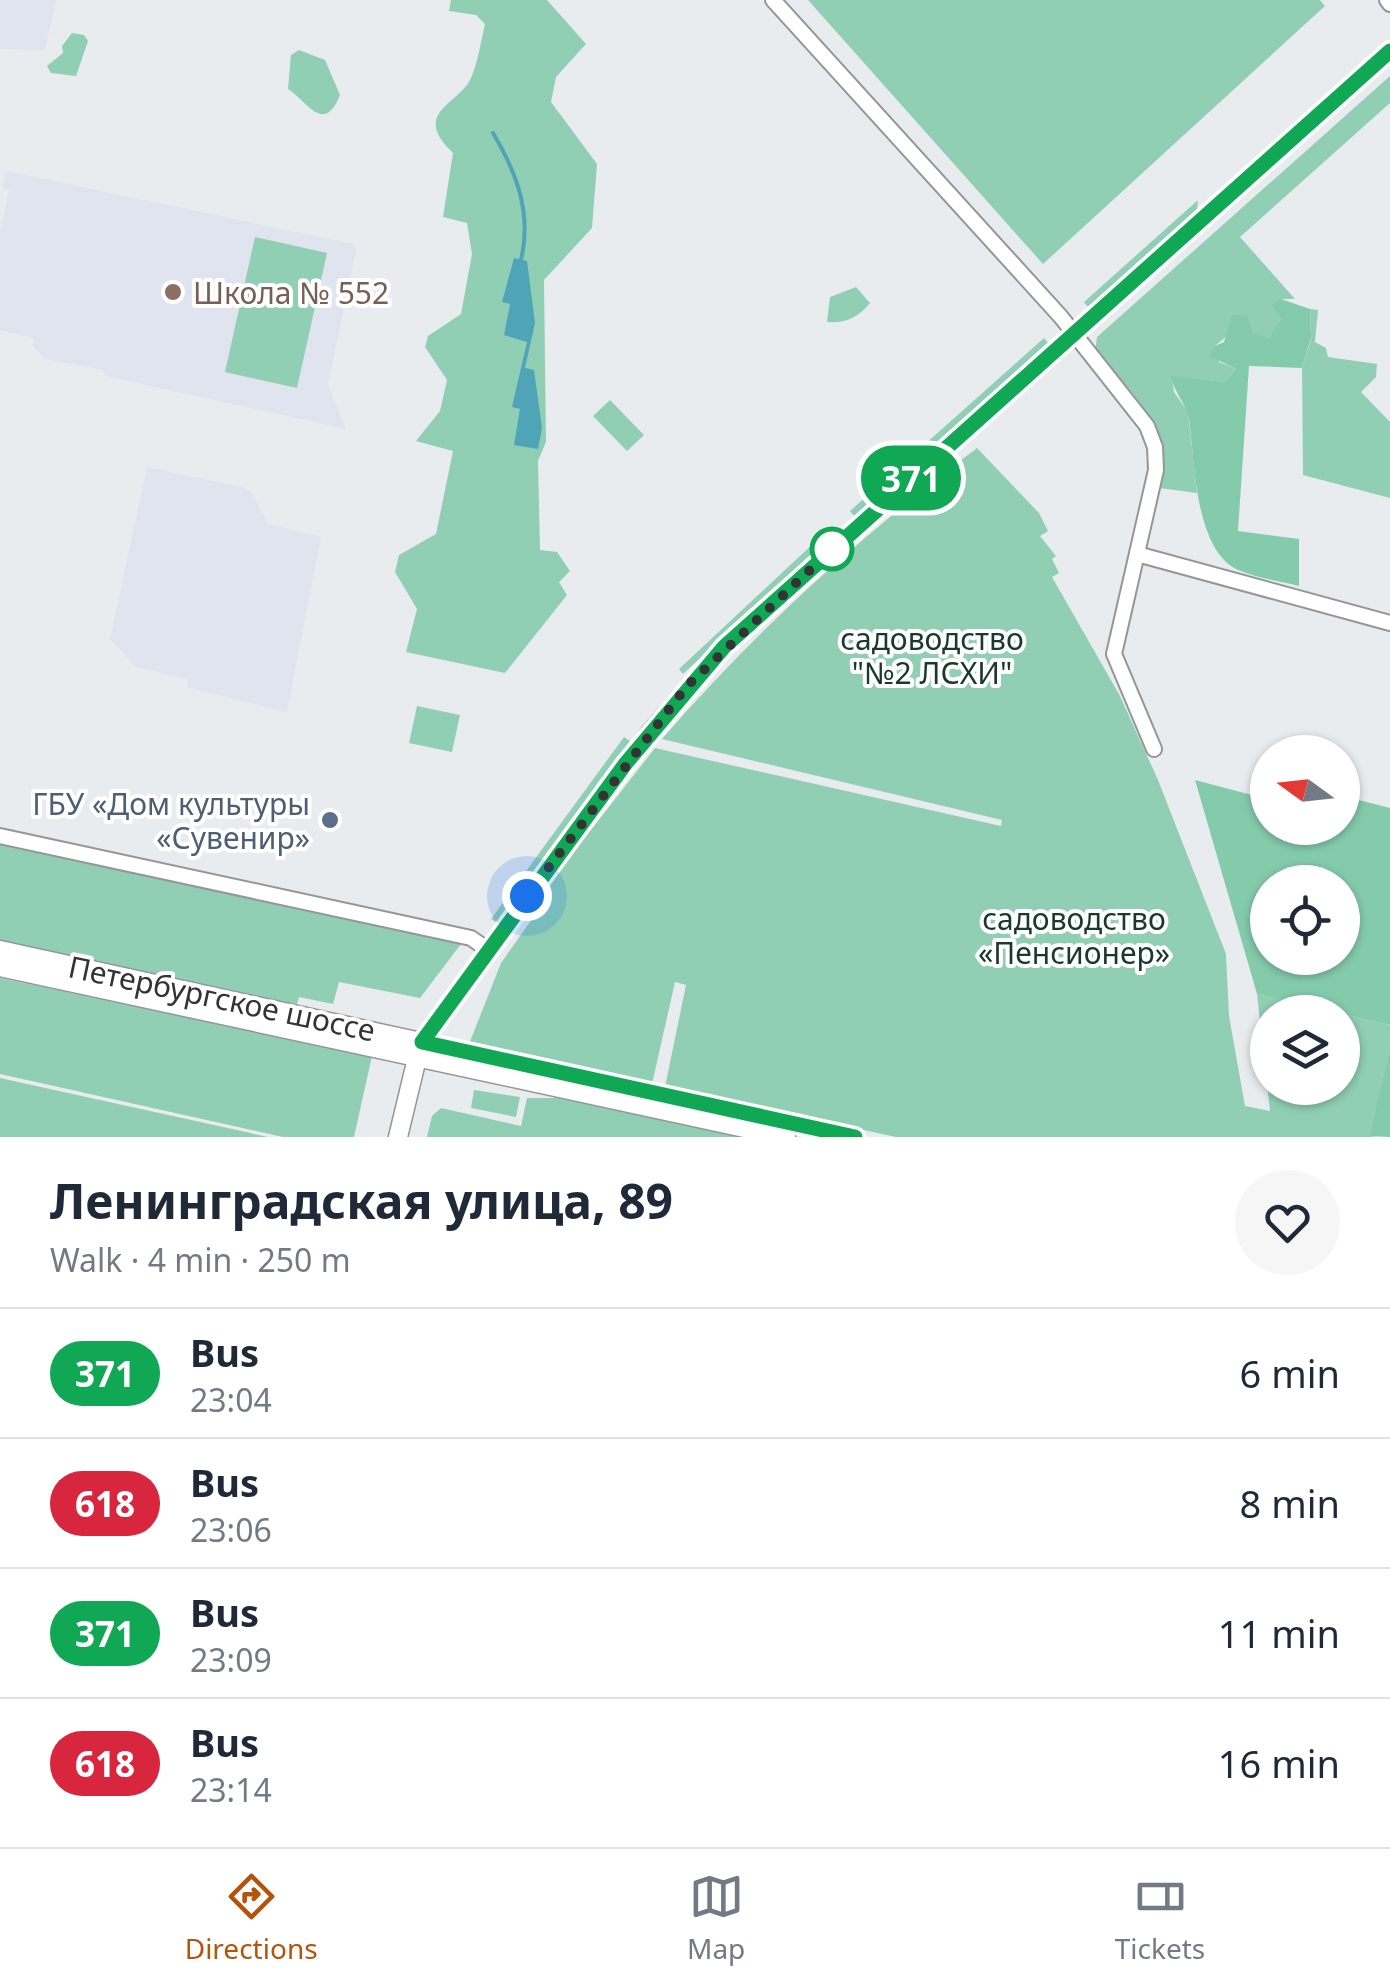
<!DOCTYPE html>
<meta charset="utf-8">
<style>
:root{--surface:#fff;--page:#f6f6f7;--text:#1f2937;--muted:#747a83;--line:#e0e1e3;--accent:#b45309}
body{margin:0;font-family:"Noto Sans",sans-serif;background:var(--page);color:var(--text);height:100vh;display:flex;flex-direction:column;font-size:38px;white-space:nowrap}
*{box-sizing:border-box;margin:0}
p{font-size:32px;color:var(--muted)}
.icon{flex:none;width:55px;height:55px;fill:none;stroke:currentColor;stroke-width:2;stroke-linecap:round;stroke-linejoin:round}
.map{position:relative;height:1137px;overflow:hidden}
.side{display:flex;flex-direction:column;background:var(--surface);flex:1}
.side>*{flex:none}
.badge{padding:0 20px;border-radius:32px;font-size:35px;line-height:65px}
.needle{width:65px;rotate:285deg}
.buttons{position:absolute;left:1250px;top:735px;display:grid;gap:20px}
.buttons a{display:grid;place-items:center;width:110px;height:110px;border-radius:50%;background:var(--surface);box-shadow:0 2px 8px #0004;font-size:50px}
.you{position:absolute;width:50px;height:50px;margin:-25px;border:8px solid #fff;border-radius:50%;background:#1a73e8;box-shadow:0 0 0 15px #1a73e833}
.map>.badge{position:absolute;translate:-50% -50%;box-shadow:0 0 0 5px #fff}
.round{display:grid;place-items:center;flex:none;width:105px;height:105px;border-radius:52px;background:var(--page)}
.head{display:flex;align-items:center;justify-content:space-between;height:170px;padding:0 50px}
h1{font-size:48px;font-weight:700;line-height:75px}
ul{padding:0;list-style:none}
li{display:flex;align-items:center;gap:30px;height:130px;padding:0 50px;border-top:2px solid var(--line)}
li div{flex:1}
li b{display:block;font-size:38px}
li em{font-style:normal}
li .badge{min-width:110px;font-weight:700;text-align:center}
.tabs{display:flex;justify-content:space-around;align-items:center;height:140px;border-top:2px solid var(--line);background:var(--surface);font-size:28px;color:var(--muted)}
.tabs a{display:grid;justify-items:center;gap:5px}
.tabs .current{color:var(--accent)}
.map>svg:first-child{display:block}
.built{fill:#dfe4ef}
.green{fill:#90cfb3}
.forest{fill:#84cbac;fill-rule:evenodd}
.water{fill:#50a4b7}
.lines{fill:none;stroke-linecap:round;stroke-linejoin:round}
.stream{stroke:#50a4b7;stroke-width:4}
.minor-casing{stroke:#94969a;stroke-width:18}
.major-casing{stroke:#94969a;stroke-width:21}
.minor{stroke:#fff;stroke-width:14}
.major{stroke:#fff;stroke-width:18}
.line-casing{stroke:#fff;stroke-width:22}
.line{stroke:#10a855;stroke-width:15}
.walk{stroke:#333335;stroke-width:10;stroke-dasharray:0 18}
.education-dot{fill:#8d6e63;stroke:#fff;stroke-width:4}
.stop-dot{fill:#fff;stroke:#10a855;stroke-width:5}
.service-dot{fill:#5c6f8a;stroke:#fff;stroke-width:4}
.labels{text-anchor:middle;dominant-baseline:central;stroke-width:8;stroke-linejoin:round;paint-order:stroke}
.education-label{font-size:30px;fill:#785e54;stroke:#fff;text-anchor:start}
.park-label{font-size:30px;fill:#18392b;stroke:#fff}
.service-label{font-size:30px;fill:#4e5e75;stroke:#fff;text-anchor:end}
.street-label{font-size:30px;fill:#333335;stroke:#fff}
</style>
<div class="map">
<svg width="1390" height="1137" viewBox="0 0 1390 1137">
<rect width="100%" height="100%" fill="#e9ecef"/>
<path class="built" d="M 0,0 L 56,0 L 45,50 L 0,49 Z
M 6,171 L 353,244 L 356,250 L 328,385 L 346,429 L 105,376 L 103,370 L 46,359 L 33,346 L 34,338 L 0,330 L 0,232 L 9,190 L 2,188 Z
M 147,467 L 243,487 L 252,493 L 268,524 L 321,537 L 287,712 L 187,687 L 188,679 L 136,667 L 110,639 Z"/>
<path class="green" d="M 451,0 L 547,0 L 586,44 L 556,77 L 551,102 L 597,164 L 592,228 L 544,280 L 546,442 L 538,461 L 540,550 L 557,552 L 570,571 L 559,582 L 567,595 L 505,673 L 406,652 L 417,609 L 395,572 L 399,555 L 436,534 L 453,451 L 416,441 L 440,411 L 447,380 L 425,347 L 428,336 L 461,314 L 472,254 L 467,223 L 443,217 L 453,153 C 410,112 459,105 471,78 C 478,62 481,41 485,24 L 476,15 L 449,11 Z
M 808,0 L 1320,0 L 1325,6 L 1043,264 Z
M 72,33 L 84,35 L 88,41 L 76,76 L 51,73 L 47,66 L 63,53 L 62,46 Z
M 299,50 L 325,60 L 340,95 C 324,136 306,100 288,89 L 291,55 Z
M 1390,76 L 1390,103 L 1240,237 L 1295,299 L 1281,299 L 1281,318 L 1271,338 L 1228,335 L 1215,346 L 1219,362 L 1236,369 L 1225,382 L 1172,377 L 1174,392 L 1188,412 L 1197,493 L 1159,488 C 1172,427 1132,392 1095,351 L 1097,337 Z
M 1198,200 L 1197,210 L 1088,307 L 1084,302 Z
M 255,237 L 327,253 L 297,388 L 225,372 Z
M 856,287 L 870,303 C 859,317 845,324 827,322 L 830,297 Z
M 1310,309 L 1318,310 L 1315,342 L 1326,348 L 1328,357 L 1377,364 L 1376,377 L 1361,392 L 1390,422 L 1390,498 L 1303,475 L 1302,368 L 1311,338 Z
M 1044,338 L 1048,343 L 854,516 L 850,511 Z
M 610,400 L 644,435 L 627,451 L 593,416 Z
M 977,448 L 1039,513 L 1048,531 L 1040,536 L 1056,556 L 1052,559 L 1059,573 L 1052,577 L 1120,696 L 1158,780 L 1226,954 L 1229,1016 L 1245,1106 L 1270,1111 L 1257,994 L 1337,1012 L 1268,1012 L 1268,1088 L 1342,1088 L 1343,1014 L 1390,1025 L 1390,1047 L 1371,1136 L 1376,1137 L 896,1137 L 665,1087 L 686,985 L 675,982 L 652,1084 L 469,1044 L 501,963 L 549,895 L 544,890 L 655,748 L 1001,826 L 1002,820 L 662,739 C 756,630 862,535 977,448 Z
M 816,541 L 820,546 L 683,674 L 679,669 Z
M 417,706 L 460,715 L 452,752 L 409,743 Z
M 624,737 L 630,741 L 497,923 L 491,919 Z
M 0,844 L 461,944 L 420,998 L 339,982 L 333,1004 L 299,997 L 297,1004 L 275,1002 L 0,941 Z
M 0,978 L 372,1056 L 354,1137 L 283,1137 L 0,1074 Z
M 0,1078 L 268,1137 L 0,1137 Z
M 474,1090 L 520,1097 L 516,1117 L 471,1108 Z
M 527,1098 L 572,1098 L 752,1137 L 427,1137 L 432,1116 L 441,1108 L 521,1126 Z"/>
<path class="forest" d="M 1281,299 L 1310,309 L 1311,337 L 1302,368 L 1249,366 L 1238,531 L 1299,539 L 1299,586 C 1280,581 1257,578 1238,570 C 1194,550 1195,459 1189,419 C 1186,403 1174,393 1171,376 L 1225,382 L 1236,369 L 1209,356 L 1215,346 L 1224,342 L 1232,315 L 1247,316 L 1253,334 L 1270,338 L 1281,318 L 1272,305 Z
M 1195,780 L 1267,799 L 1268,828 L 1342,828 L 1343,796 L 1390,808 L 1390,1025 L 1257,994 ZM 1342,882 L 1342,958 L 1268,958 L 1268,882 Z
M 1390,1047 L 1390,1137 L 1370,1136 Z"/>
<path class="water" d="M 514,258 L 527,261 L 535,323 L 525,368 L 534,370 L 542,428 L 538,449 L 514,445 L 520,409 L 512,407 L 527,342 L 504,335 L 510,304 L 502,302 Z"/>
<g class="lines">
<path class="stream" d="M 493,133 C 517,173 532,214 521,260"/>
<defs>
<path id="minor" d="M 773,0 L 1061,317 L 1147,426 L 1155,447 L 1156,470 L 1114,654 L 1154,749
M 1387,0 L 1390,4
M 1137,554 L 1390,623
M 0,836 L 471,938 L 488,950
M 423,1042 L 649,732 L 724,647 L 1390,51"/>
<path id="major" d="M 0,950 L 855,1137
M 0,967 L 786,1137
M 398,1137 L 419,1050"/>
</defs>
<use href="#minor" class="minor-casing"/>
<use href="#major" class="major-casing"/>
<use href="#minor" class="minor"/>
<use href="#major" class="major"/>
</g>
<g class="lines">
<defs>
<path id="line" d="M 855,1137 L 422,1042 L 626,763 L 724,647 L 1390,51"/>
</defs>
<use href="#line" class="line-casing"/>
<use href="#line" class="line"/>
<path class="walk" d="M 527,896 L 687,686 L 832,549"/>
</g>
<circle class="education-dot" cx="173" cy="292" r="10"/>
<circle class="stop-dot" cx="832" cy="549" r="20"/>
<circle class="service-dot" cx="330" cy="820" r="10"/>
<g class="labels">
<g class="education-label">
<text x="193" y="292">Школа № 552</text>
</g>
<g class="park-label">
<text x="932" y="638">садоводство<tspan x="932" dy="34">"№2 ЛСХИ"</tspan></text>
<text x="1074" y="918">садоводство<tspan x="1074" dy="34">«Пенсионер»</tspan></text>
</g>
<g class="service-label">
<text x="310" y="803">ГБУ «Дом культуры<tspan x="310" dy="34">«Сувенир»</tspan></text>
</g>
<g class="street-label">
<text transform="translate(222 998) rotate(12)">Петербургское шоссе</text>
</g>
</g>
</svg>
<div class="buttons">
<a><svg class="needle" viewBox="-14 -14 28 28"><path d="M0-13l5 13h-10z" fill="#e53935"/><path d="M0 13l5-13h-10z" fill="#747a83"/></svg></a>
<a><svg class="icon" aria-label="locate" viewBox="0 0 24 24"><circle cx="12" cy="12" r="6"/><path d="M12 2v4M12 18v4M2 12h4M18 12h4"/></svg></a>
<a><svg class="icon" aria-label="layers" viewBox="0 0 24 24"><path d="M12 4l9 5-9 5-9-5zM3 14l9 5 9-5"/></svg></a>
</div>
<div class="you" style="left:527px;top:896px"></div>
<b class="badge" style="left:911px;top:478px;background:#10a855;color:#fff">371</b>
</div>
<section class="side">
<div class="head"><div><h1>Ленинградская улица, 89</h1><p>Walk · 4 min · 250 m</p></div><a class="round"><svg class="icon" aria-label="heart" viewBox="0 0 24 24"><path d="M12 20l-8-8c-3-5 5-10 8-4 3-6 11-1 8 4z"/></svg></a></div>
<ul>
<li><span class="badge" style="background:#10a855;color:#fff">371</span><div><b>Bus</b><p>23:04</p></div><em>6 min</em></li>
<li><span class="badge" style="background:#d7263d;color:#fff">618</span><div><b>Bus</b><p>23:06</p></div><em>8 min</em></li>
<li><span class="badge" style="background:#10a855;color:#fff">371</span><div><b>Bus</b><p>23:09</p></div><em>11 min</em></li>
<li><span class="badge" style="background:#d7263d;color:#fff">618</span><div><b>Bus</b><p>23:14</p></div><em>16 min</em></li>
</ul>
</section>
<nav class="tabs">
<a class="current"><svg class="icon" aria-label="directions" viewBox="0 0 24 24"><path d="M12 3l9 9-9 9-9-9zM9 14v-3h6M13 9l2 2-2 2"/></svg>Directions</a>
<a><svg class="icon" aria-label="map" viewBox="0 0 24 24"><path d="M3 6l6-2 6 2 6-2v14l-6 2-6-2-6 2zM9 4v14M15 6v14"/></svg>Map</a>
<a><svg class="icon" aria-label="tickets" viewBox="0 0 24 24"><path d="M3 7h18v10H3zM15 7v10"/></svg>Tickets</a>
</nav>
